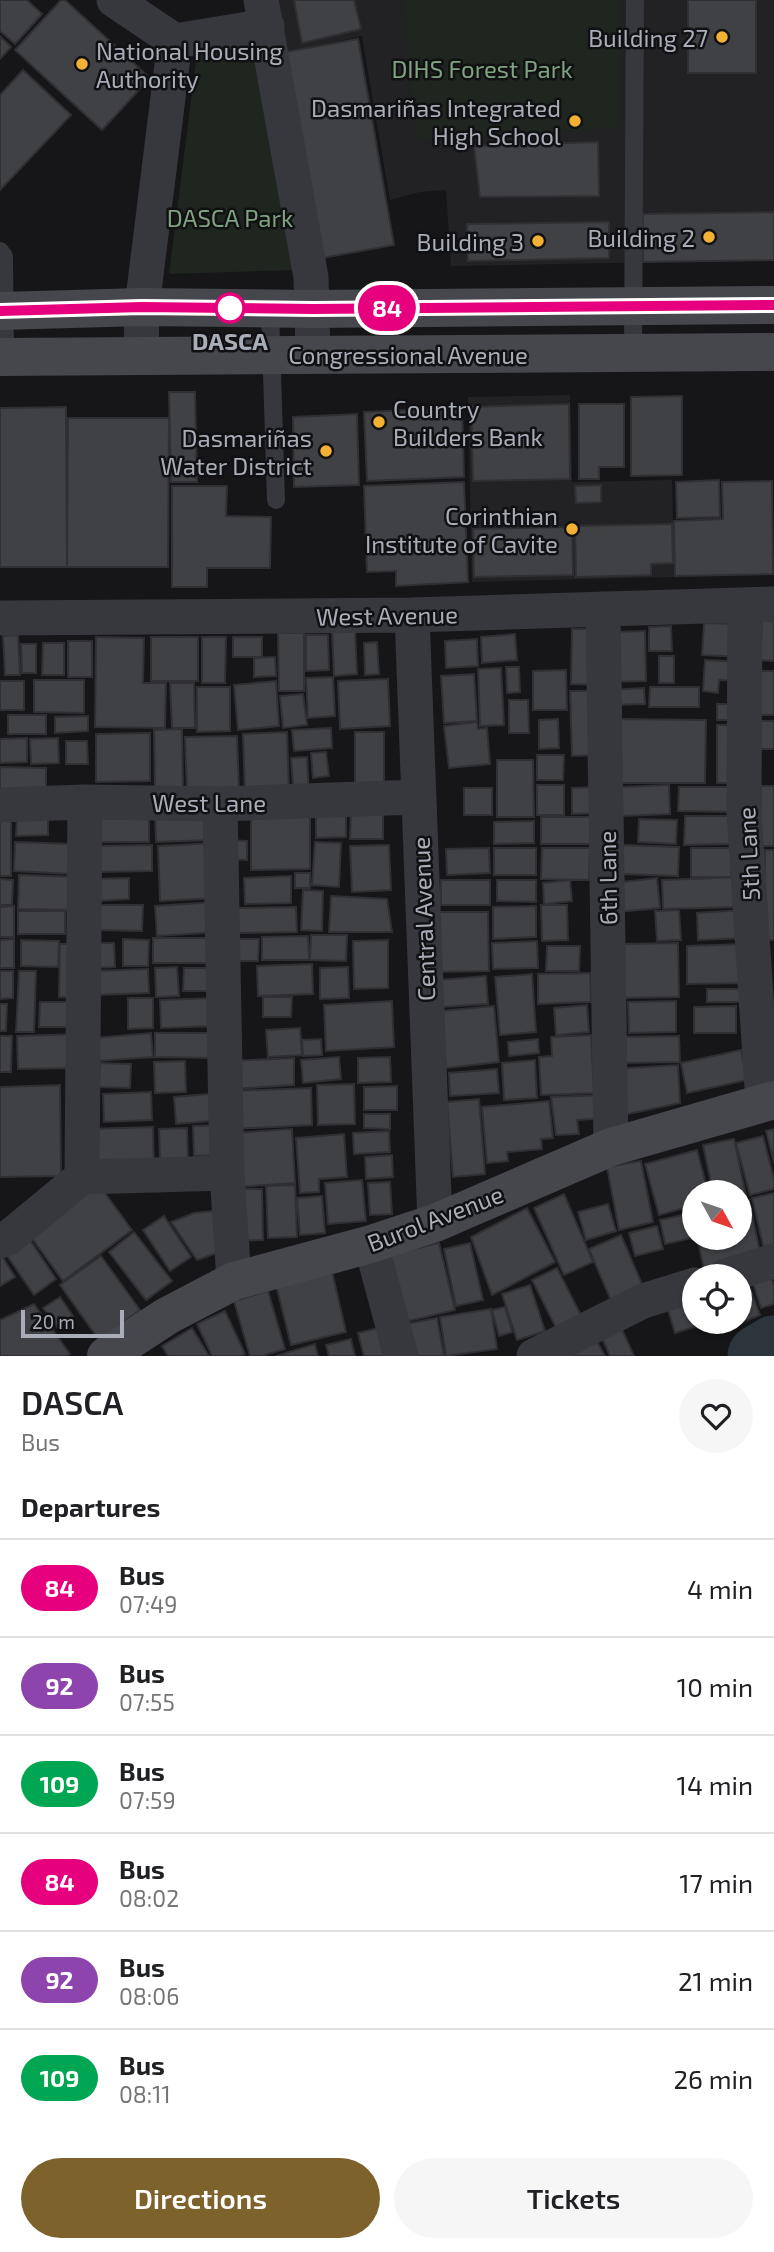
<!DOCTYPE html>
<meta charset="utf-8">
<style>
:root{--surface:#fff;--page:#f6f6f6;--text:#202124;--muted:#757577;--line:#e0e0e0;--accent:#7e622b}
body{margin:0;font-family:"Exo 2",sans-serif;background:var(--page);color:var(--text);height:100vh;display:flex;flex-direction:column;font-size:26px;white-space:nowrap}
*{box-sizing:border-box;margin:0}
p{font-size:23px;color:var(--muted)}
.icon{flex:none;width:38px;height:38px;fill:none;stroke:currentColor;stroke-width:2;stroke-linecap:round;stroke-linejoin:round}
.map{position:relative;height:1356px;overflow:hidden}
.sheet{display:flex;flex-direction:column;background:var(--surface);flex:1}
.sheet>*{flex:none}
.badge{padding:0 14px;border-radius:23px;font-size:24px;line-height:46px}
.needle{width:46px;rotate:130deg}
.tools{position:absolute;left:682px;top:1180px;display:grid;gap:14px}
.tools a{display:grid;place-items:center;width:70px;height:70px;border-radius:50%;background:var(--surface);box-shadow:0 2px 5px #0004;font-size:35px}
.scale{position:absolute;left:21px;bottom:18px;width:103px;box-sizing:border-box;padding-left:7px;border:4px solid #a8adb8;border-top:0;font-size:19px;line-height:24px;white-space:nowrap;color:#a8adb8;-webkit-text-stroke:5px #111113;paint-order:stroke}
.map>.badge{position:absolute;translate:-50% -50%;box-shadow:0 0 0 4px #fff}
h2{padding:0 21px;font-size:26px;line-height:63px}
.round{display:grid;place-items:center;flex:none;width:74px;height:74px;border-radius:37px;background:var(--page)}
.summary{display:flex;align-items:center;justify-content:space-between;height:119px;padding:0 21px}
h1{font-size:33px;font-weight:600;line-height:52px}
.button{display:flex;gap:14px;margin-top:auto;padding:14px 21px}
.button a{flex:1;height:80px;border-radius:42px;background:var(--accent);color:#fff;font-size:28px;font-weight:600;line-height:80px;text-align:center}
.button a+a{background:var(--page);color:var(--text)}
ul{padding:0;list-style:none}
li{display:flex;align-items:center;gap:21px;height:98px;padding:0 21px;border-top:2px solid var(--line)}
li div{flex:1}
li b{display:block;font-size:26px}
li em{font-style:normal}
li .badge{min-width:77px;font-weight:700;text-align:center}
.map>svg:first-child{display:block}
.built{fill:#222225}
.green{fill:#1e261f}
.lines{fill:none;stroke-linecap:round;stroke-linejoin:round}
.river{stroke:#2c353c;stroke-width:63}
.building{fill:#404145;stroke:#303034;stroke-width:2}
.lane{stroke:#37383d;stroke-width:18}
.street{stroke:#37383d;stroke-width:35}
.secondary{stroke:#45474d;stroke-width:38}
.line-casing{stroke:#fff;stroke-width:16}
.line{stroke:#e6007e;stroke-width:10}
.poi-dot{fill:#f2b134;stroke:#111113;stroke-width:2.5}
.stop-dot{fill:#fff;stroke:#e6007e;stroke-width:3.5}
.labels{text-anchor:middle;dominant-baseline:central;stroke-width:5;stroke-linejoin:round;paint-order:stroke}
.poi-label{font-size:24px;fill:#a8adb8;stroke:#111113;text-anchor:end}
.park-label{font-size:24px;fill:#7fa381;stroke:#111113}
.stop-label{font-size:24px;font-weight:bold;fill:#a8adb8;stroke:#111113}
.street-label{font-size:24px;fill:#a8adb8;stroke:#111113}
</style>
<div class="map">
<svg width="774" height="1356" viewBox="0 0 774 1356">
<rect width="100%" height="100%" fill="#161618"/>
<path class="built" d="M 275,0 L 774,0 L 774,260 L 451,266 L 446,190 L 420,192 L 390,200 L 362,36 L 286,52 Z
M 570,395 L 572,482 L 672,480 L 674,577 L 472,582 L 468,397 Z"/>
<path class="green" d="M 403,0 L 620,0 L 619,127 L 418,141 Z
M 256,51 L 293,270 L 169,274 L 197,53 Z"/>
<g class="lines">
<path class="river" d="M 759,1356 L 774,1347"/>
</g>
<path class="building" d="M 0,0 L 27,0 L 42,14 L 15,44 L 0,31 Z
M 61,0 L 65,0 L 150,78 L 102,130 L 15,50 Z
M 294,0 L 354,0 L 361,29 L 302,43 Z
M 688,0 L 756,0 L 756,73 L 688,73 Z
M 0,36 L 11,47 L 0,59 Z
M 358,39 L 394,245 L 322,258 L 286,52 Z
M 23,70 L 71,115 L 0,190 L 0,95 Z
M 598,142 L 599,196 L 480,197 L 474,146 Z
M 774,212 L 774,260 L 643,262 L 643,214 Z
M 609,222 L 609,258 L 468,261 L 467,224 Z
M 169,392 L 195,392 L 197,482 L 171,482 Z
M 682,396 L 682,475 L 631,476 L 631,397 Z
M 569,404 L 570,479 L 473,481 L 471,407 Z
M 579,404 L 624,404 L 624,467 L 599,467 L 599,479 L 579,479 Z
M 66,407 L 67,567 L 0,567 L 0,408 Z
M 462,408 L 464,477 L 367,481 L 364,412 Z
M 357,414 L 359,485 L 294,487 L 293,417 Z
M 68,418 L 169,418 L 168,567 L 67,567 Z
M 719,480 L 720,517 L 677,518 L 676,482 Z
M 772,481 L 773,574 L 675,576 L 674,521 L 723,519 L 722,482 Z
M 464,482 L 468,582 L 396,586 L 396,571 L 367,572 L 364,486 Z
M 601,485 L 601,502 L 576,503 L 575,486 Z
M 172,486 L 227,486 L 226,516 L 271,517 L 270,568 L 207,568 L 207,587 L 172,587 Z
M 672,524 L 673,563 L 651,564 L 651,575 L 576,577 L 575,526 Z
M 572,527 L 573,575 L 474,577 L 473,529 Z
M 762,620 L 774,621 L 774,661 L 760,660 Z
M 704,623 L 743,624 L 741,657 L 702,655 Z
M 671,626 L 672,651 L 649,651 L 649,627 Z
M 572,629 L 601,629 L 599,685 L 571,684 Z
M 355,630 L 357,674 L 334,676 L 332,631 Z
M 645,631 L 646,681 L 608,682 L 607,632 Z
M 278,633 L 304,633 L 304,691 L 279,691 Z
M 515,634 L 517,660 L 482,663 L 481,637 Z
M 18,635 L 20,675 L 5,675 L 3,636 Z
M 306,635 L 328,635 L 329,670 L 306,671 Z
M 96,637 L 144,638 L 143,683 L 166,683 L 165,728 L 95,727 Z
M 151,637 L 198,637 L 198,681 L 151,681 Z
M 202,637 L 226,637 L 225,683 L 202,683 Z
M 233,637 L 262,637 L 262,657 L 233,657 Z
M 477,639 L 478,666 L 446,668 L 445,641 Z
M 68,641 L 92,641 L 92,677 L 68,677 Z
M 377,642 L 379,674 L 365,675 L 364,643 Z
M 43,643 L 64,643 L 64,675 L 42,675 Z
M 21,644 L 36,644 L 36,673 L 22,673 Z
M 659,656 L 674,656 L 674,683 L 659,683 Z
M 275,657 L 276,676 L 254,677 L 254,658 Z
M 705,660 L 744,662 L 742,681 L 719,680 L 718,693 L 703,691 Z
M 506,667 L 519,667 L 520,692 L 507,693 Z
M 501,668 L 504,725 L 480,726 L 478,669 Z
M 566,670 L 567,710 L 533,710 L 533,671 Z
M 747,671 L 774,671 L 774,715 L 747,715 Z
M 474,674 L 477,721 L 444,723 L 441,676 Z
M 333,677 L 335,716 L 308,718 L 306,678 Z
M 388,679 L 390,726 L 340,729 L 338,681 Z
M 34,680 L 84,680 L 84,713 L 34,712 Z
M 0,681 L 24,681 L 24,710 L 0,710 Z
M 276,681 L 279,726 L 238,730 L 234,685 Z
M 170,683 L 194,683 L 195,728 L 172,728 Z
M 197,687 L 230,687 L 230,731 L 197,732 Z
M 650,687 L 699,687 L 699,707 L 649,707 Z
M 644,688 L 645,704 L 609,705 L 608,690 Z
M 570,691 L 599,691 L 601,755 L 572,756 Z
M 303,694 L 307,725 L 283,728 L 280,696 Z
M 509,700 L 528,700 L 529,733 L 509,733 Z
M 717,704 L 739,704 L 739,720 L 717,720 Z
M 8,715 L 46,715 L 46,734 L 8,734 Z
M 88,716 L 88,731 L 55,733 L 55,717 Z
M 558,719 L 559,748 L 539,749 L 539,720 Z
M 620,719 L 706,720 L 705,783 L 620,783 Z
M 761,721 L 774,721 L 774,749 L 761,749 Z
M 477,722 L 478,729 L 487,728 L 490,764 L 449,768 L 444,726 Z
M 717,725 L 737,725 L 736,783 L 717,783 Z
M 331,728 L 332,748 L 294,751 L 292,730 Z
M 182,729 L 183,791 L 155,792 L 154,730 Z
M 287,732 L 289,793 L 245,795 L 243,734 Z
M 355,732 L 384,732 L 384,793 L 355,793 Z
M 150,733 L 150,781 L 96,782 L 96,734 Z
M 237,736 L 239,792 L 187,793 L 185,737 Z
M 27,738 L 27,762 L 0,763 L 0,739 Z
M 58,738 L 59,763 L 31,764 L 30,739 Z
M 66,741 L 87,741 L 88,764 L 66,764 Z
M 326,752 L 329,776 L 313,778 L 311,753 Z
M 537,755 L 564,755 L 563,780 L 537,780 Z
M 307,757 L 309,796 L 294,797 L 291,758 Z
M 497,760 L 533,760 L 534,817 L 497,817 Z
M 0,767 L 46,768 L 46,793 L 0,792 Z
M 537,785 L 564,785 L 564,815 L 537,815 Z
M 669,785 L 670,814 L 621,816 L 620,787 Z
M 761,786 L 774,786 L 774,846 L 760,846 Z
M 599,787 L 599,813 L 572,814 L 572,788 Z
M 679,787 L 739,787 L 739,812 L 678,811 Z
M 464,788 L 492,788 L 492,815 L 464,815 Z
M 346,803 L 346,837 L 316,838 L 316,804 Z
M 351,805 L 383,806 L 383,839 L 350,839 Z
M 92,808 L 149,808 L 149,842 L 92,842 Z
M 212,809 L 213,840 L 156,842 L 155,812 Z
M 251,811 L 310,811 L 310,869 L 251,870 Z
M 0,814 L 11,814 L 11,876 L 0,876 Z
M 48,815 L 48,835 L 16,836 L 17,816 Z
M 685,816 L 731,816 L 731,844 L 684,845 Z
M 541,817 L 596,817 L 596,844 L 541,844 Z
M 639,819 L 677,820 L 676,844 L 638,842 Z
M 534,821 L 534,843 L 494,844 L 494,822 Z
M 226,840 L 247,841 L 247,860 L 226,859 Z
M 15,842 L 73,844 L 72,874 L 14,871 Z
M 315,842 L 341,843 L 339,887 L 312,885 Z
M 215,843 L 217,898 L 160,901 L 158,846 Z
M 152,845 L 152,871 L 94,872 L 94,846 Z
M 389,845 L 391,890 L 352,892 L 350,846 Z
M 621,845 L 679,847 L 678,876 L 620,874 Z
M 489,848 L 490,873 L 447,875 L 446,849 Z
M 494,848 L 536,848 L 536,875 L 494,875 Z
M 542,848 L 590,848 L 589,880 L 541,879 Z
M 691,848 L 731,848 L 731,877 L 691,877 Z
M 765,850 L 774,850 L 774,940 L 764,940 Z
M 295,873 L 310,873 L 310,888 L 295,888 Z
M 19,875 L 80,877 L 79,910 L 18,909 Z
M 291,876 L 291,903 L 245,904 L 244,878 Z
M 743,877 L 744,907 L 663,909 L 662,880 Z
M 129,878 L 129,899 L 95,901 L 94,879 Z
M 657,878 L 660,908 L 617,912 L 614,883 Z
M 0,879 L 13,880 L 12,905 L 0,905 Z
M 441,880 L 490,880 L 490,905 L 441,905 Z
M 497,880 L 536,880 L 536,902 L 497,901 Z
M 570,880 L 572,901 L 544,904 L 543,883 Z
M 303,890 L 323,891 L 322,931 L 301,930 Z
M 331,896 L 387,899 L 392,932 L 329,932 Z
M 216,902 L 218,932 L 157,936 L 155,906 Z
M 97,905 L 143,905 L 142,931 L 97,930 Z
M 541,905 L 567,905 L 568,940 L 542,941 Z
M 14,906 L 14,937 L 0,937 L 0,907 Z
M 536,906 L 536,937 L 493,939 L 493,907 Z
M 296,907 L 297,932 L 236,933 L 236,908 Z
M 679,910 L 681,940 L 657,941 L 655,911 Z
M 742,910 L 743,938 L 698,940 L 697,913 Z
M 18,911 L 65,911 L 65,934 L 18,934 Z
M 435,912 L 488,912 L 489,971 L 435,972 Z
M 311,935 L 347,935 L 346,961 L 310,960 Z
M 308,936 L 309,960 L 262,960 L 262,937 Z
M 153,938 L 214,938 L 214,963 L 153,963 Z
M 14,939 L 14,968 L 0,968 L 0,940 Z
M 123,939 L 149,940 L 148,966 L 123,966 Z
M 230,939 L 259,939 L 258,961 L 231,961 Z
M 21,940 L 59,941 L 58,967 L 21,966 Z
M 388,940 L 388,988 L 354,989 L 353,941 Z
M 537,941 L 538,968 L 493,969 L 492,943 Z
M 89,943 L 114,943 L 115,967 L 91,968 Z
M 678,943 L 679,997 L 622,998 L 622,944 Z
M 60,944 L 77,944 L 78,998 L 59,997 Z
M 745,944 L 746,983 L 687,984 L 687,946 Z
M 547,946 L 580,946 L 579,971 L 546,971 Z
M 312,964 L 313,994 L 258,996 L 257,966 Z
M 177,967 L 179,996 L 156,997 L 155,968 Z
M 348,967 L 349,998 L 320,999 L 320,968 Z
M 184,968 L 218,968 L 218,991 L 183,991 Z
M 148,969 L 149,993 L 95,995 L 94,971 Z
M 0,971 L 13,971 L 13,998 L 0,999 Z
M 19,971 L 36,971 L 34,1032 L 16,1032 Z
M 590,973 L 591,1002 L 538,1004 L 538,974 Z
M 532,974 L 536,1032 L 500,1035 L 495,977 Z
M 486,976 L 488,1004 L 442,1007 L 440,980 Z
M 707,989 L 743,989 L 744,1002 L 707,1002 Z
M 263,997 L 292,997 L 291,1017 L 263,1017 Z
M 128,998 L 153,998 L 153,1028 L 128,1029 Z
M 213,998 L 214,1026 L 161,1028 L 160,1000 Z
M 392,1001 L 394,1047 L 326,1051 L 324,1005 Z
M 676,1001 L 676,1032 L 629,1033 L 628,1002 Z
M 40,1002 L 78,1002 L 77,1027 L 39,1027 Z
M 0,1004 L 7,1004 L 6,1031 L 0,1031 Z
M 587,1005 L 589,1032 L 556,1035 L 554,1008 Z
M 494,1006 L 499,1062 L 446,1068 L 441,1011 Z
M 736,1006 L 736,1033 L 694,1033 L 694,1007 Z
M 300,1028 L 302,1055 L 268,1057 L 266,1030 Z
M 151,1033 L 153,1057 L 97,1061 L 95,1038 Z
M 155,1033 L 213,1033 L 213,1058 L 155,1057 Z
M 80,1034 L 81,1068 L 18,1069 L 17,1036 Z
M 591,1035 L 594,1093 L 541,1095 L 539,1057 L 552,1056 L 551,1037 Z
M 0,1036 L 12,1036 L 11,1072 L 0,1072 Z
M 679,1036 L 680,1062 L 613,1063 L 613,1037 Z
M 321,1039 L 322,1055 L 303,1056 L 302,1040 Z
M 538,1039 L 539,1053 L 509,1056 L 508,1042 Z
M 741,1050 L 747,1080 L 687,1093 L 681,1063 Z
M 339,1057 L 341,1079 L 303,1083 L 301,1060 Z
M 390,1057 L 391,1082 L 358,1083 L 358,1058 Z
M 294,1058 L 294,1085 L 231,1089 L 230,1061 Z
M 535,1060 L 537,1098 L 504,1100 L 502,1063 Z
M 185,1061 L 186,1092 L 155,1093 L 154,1062 Z
M 100,1063 L 131,1064 L 130,1088 L 99,1087 Z
M 678,1065 L 680,1103 L 618,1116 L 613,1069 Z
M 497,1069 L 499,1093 L 450,1096 L 449,1073 Z
M 354,1084 L 355,1124 L 318,1125 L 317,1085 Z
M 60,1085 L 61,1176 L 0,1177 L 0,1087 Z
M 397,1086 L 397,1110 L 364,1110 L 364,1087 Z
M 311,1088 L 312,1125 L 232,1129 L 231,1091 Z
M 151,1092 L 152,1120 L 104,1122 L 103,1094 Z
M 221,1093 L 223,1120 L 176,1124 L 174,1097 Z
M 606,1095 L 607,1118 L 577,1120 L 579,1134 L 556,1135 L 551,1097 Z
M 479,1099 L 485,1174 L 453,1177 L 447,1102 Z
M 549,1101 L 553,1138 L 541,1139 L 542,1149 L 507,1152 L 508,1161 L 487,1163 L 482,1107 Z
M 364,1114 L 390,1114 L 390,1129 L 364,1128 Z
M 222,1125 L 223,1155 L 194,1156 L 193,1126 Z
M 153,1127 L 154,1173 L 88,1175 L 87,1129 Z
M 187,1128 L 188,1159 L 160,1160 L 159,1129 Z
M 292,1129 L 295,1183 L 237,1187 L 234,1133 Z
M 774,1129 L 774,1163 L 766,1131 Z
M 389,1131 L 390,1152 L 354,1154 L 353,1133 Z
M 344,1134 L 347,1177 L 319,1179 L 319,1192 L 300,1193 L 296,1138 Z
M 763,1136 L 774,1179 L 774,1189 L 750,1195 L 736,1143 Z
M 734,1139 L 746,1196 L 740,1197 L 740,1192 L 713,1192 L 703,1145 Z
M 697,1150 L 708,1192 L 695,1192 L 695,1205 L 659,1215 L 645,1164 Z
M 392,1155 L 393,1177 L 366,1179 L 365,1157 Z
M 641,1161 L 653,1222 L 619,1230 L 607,1167 Z
M 94,1178 L 132,1230 L 63,1281 L 26,1230 Z
M 362,1180 L 366,1221 L 328,1224 L 325,1183 Z
M 390,1182 L 392,1214 L 370,1215 L 368,1183 Z
M 295,1185 L 297,1237 L 268,1238 L 266,1186 Z
M 232,1189 L 262,1189 L 263,1240 L 233,1241 Z
M 774,1193 L 774,1256 L 766,1258 L 752,1198 Z
M 564,1194 L 593,1262 L 564,1275 L 534,1208 Z
M 322,1196 L 325,1233 L 300,1235 L 297,1198 Z
M 749,1200 L 762,1262 L 705,1274 L 697,1237 L 740,1237 L 740,1202 Z
M 608,1204 L 616,1231 L 586,1240 L 578,1212 Z
M 527,1208 L 555,1262 L 492,1295 L 471,1237 Z
M 221,1210 L 225,1250 L 197,1260 L 171,1222 L 194,1213 Z
M 687,1214 L 692,1238 L 665,1244 L 660,1220 Z
M 164,1216 L 191,1257 L 170,1271 L 143,1230 Z
M 657,1226 L 663,1249 L 635,1256 L 629,1233 Z
M 24,1231 L 56,1279 L 34,1295 L 1,1247 Z
M 134,1232 L 172,1281 L 146,1300 L 109,1252 Z
M 621,1235 L 644,1289 L 612,1303 L 589,1249 Z
M 439,1243 L 455,1310 L 404,1322 L 388,1255 Z
M 470,1243 L 483,1300 L 456,1306 L 444,1249 Z
M 0,1253 L 15,1277 L 0,1286 Z
M 101,1256 L 140,1310 L 99,1340 L 60,1285 Z
M 767,1265 L 774,1286 L 774,1304 L 761,1308 L 749,1271 Z
M 331,1267 L 346,1332 L 291,1345 L 275,1281 Z
M 557,1268 L 585,1323 L 560,1336 L 532,1280 Z
M 745,1275 L 760,1315 L 741,1323 L 740,1277 Z
M 530,1285 L 545,1331 L 517,1340 L 502,1294 Z
M 268,1291 L 285,1349 L 262,1356 L 250,1356 L 234,1301 Z
M 695,1291 L 695,1321 L 706,1321 L 707,1323 L 675,1333 L 665,1300 Z
M 60,1297 L 73,1316 L 58,1328 L 43,1308 Z
M 34,1304 L 70,1354 L 67,1356 L 0,1356 L 0,1320 Z
M 505,1307 L 512,1332 L 499,1336 L 492,1310 Z
M 491,1309 L 497,1349 L 446,1356 L 440,1317 Z
M 225,1311 L 245,1354 L 240,1356 L 212,1356 L 197,1324 Z
M 437,1318 L 444,1356 L 407,1356 L 401,1325 Z
M 620,1325 L 634,1356 L 610,1356 L 600,1334 Z
M 383,1327 L 386,1356 L 364,1356 L 358,1333 Z
M 192,1328 L 209,1356 L 168,1356 L 162,1346 Z
M 594,1336 L 605,1356 L 569,1356 Z
M 351,1339 L 355,1356 L 329,1356 L 326,1345 Z
M 315,1344 L 318,1356 L 276,1356 Z"/>
<g class="lines">
<path class="lane" d="M 0,251 L 4,256 L 5,357
M 270,309 L 276,500
M 633,353 L 635,0"/>
<path class="street" d="M 114,0 L 175,41
M 261,0 L 311,277 L 313,354
M 175,41 L 267,26
M 141,356 L 142,307 L 175,41
M 745,605 L 744,813 L 763,1103
M 603,609 L 611,1147
M 412,615 L 435,1223
M 0,618 L 412,615 L 774,604
M 220,804 L 227,1173 L 234,1281
M 0,805 L 85,802 L 220,804 L 418,797
M 82,1177 L 85,802
M 0,1241 L 8,1238 L 82,1177 L 227,1173
M 371,1244 L 401,1356
M 725,1276 L 774,1261
M 534,1356 L 643,1301 L 695,1285"/>
<path class="secondary" d="M 0,311 L 142,307 L 313,309 L 774,305
M 0,357 L 774,352
M 106,1356 L 167,1316 L 234,1281 L 371,1244 L 435,1223 L 611,1147 L 774,1100"/>
</g>
<g class="lines">
<defs>
<path id="line" d="M 0,311 L 142,307 L 313,309 L 774,305"/>
</defs>
<use href="#line" class="line-casing"/>
<use href="#line" class="line"/>
</g>
<g class="poi-dot">
<circle cx="722" cy="37" r="7"/>
<circle cx="82" cy="64" r="7"/>
<circle cx="575" cy="121" r="7"/>
<circle cx="709" cy="237" r="7"/>
<circle cx="538" cy="241" r="7"/>
<circle cx="379" cy="422" r="7"/>
<circle cx="326" cy="451" r="7"/>
<circle cx="572" cy="529" r="7"/>
</g>
<circle class="stop-dot" cx="230" cy="308" r="14"/>
<g class="labels">
<g class="poi-label">
<text x="708" y="37">Building 27</text>
<text x="96" y="50" text-anchor="start">National Housing<tspan x="96" dy="28">Authority</tspan></text>
<text x="561" y="107">Dasmariñas Integrated<tspan x="561" dy="28">High School</tspan></text>
<text x="695" y="237">Building 2</text>
<text x="524" y="241">Building 3</text>
<text x="393" y="408" text-anchor="start">Country<tspan x="393" dy="28">Builders Bank</tspan></text>
<text x="312" y="437">Dasmariñas<tspan x="312" dy="28">Water District</tspan></text>
<text x="558" y="515">Corinthian<tspan x="558" dy="28">Institute of Cavite</tspan></text>
</g>
<g class="park-label">
<text x="482" y="68">DIHS Forest Park</text>
<text x="230" y="217">DASCA Park</text>
</g>
<g class="stop-label">
<text x="230" y="340">DASCA</text>
</g>
<g class="street-label">
<text x="408" y="354">Congressional Avenue</text>
<text transform="translate(387 615) rotate(-1)">West Avenue</text>
<text x="209" y="802">West Lane</text>
<text transform="translate(748 854) rotate(-93)">5th Lane</text>
<text transform="translate(607 878) rotate(-91)">6th Lane</text>
<text transform="translate(423 919) rotate(-92)">Central Avenue</text>
<text transform="translate(435 1218) rotate(-21)">Burol Avenue</text>
</g>
</g>
</svg>
<div class="tools">
<a><svg class="needle" viewBox="-14 -14 28 28"><path d="M0-13l5 13h-10z" fill="#e53935"/><path d="M0 13l5-13h-10z" fill="#757577"/></svg></a>
<a><svg class="icon" aria-label="locate" viewBox="0 0 24 24"><circle cx="12" cy="12" r="6"/><path d="M12 2v4M12 18v4M2 12h4M18 12h4"/></svg></a>
</div>
<div class="scale">20 m</div>
<b class="badge" style="left:387px;top:308px;background:#e6007e;color:#fff">84</b>
</div>
<section class="sheet">
<div class="summary"><div><h1>DASCA</h1><p>Bus</p></div><a class="round"><svg class="icon" aria-label="heart" viewBox="0 0 24 24"><path d="M12 20l-8-8c-3-5 5-10 8-4 3-6 11-1 8 4z"/></svg></a></div>
<h2>Departures</h2>
<ul>
<li><span class="badge" style="background:#e6007e;color:#fff">84</span><div><b>Bus</b><p>07:49</p></div><em>4 min</em></li>
<li><span class="badge" style="background:#8e44ad;color:#fff">92</span><div><b>Bus</b><p>07:55</p></div><em>10 min</em></li>
<li><span class="badge" style="background:#00a651;color:#fff">109</span><div><b>Bus</b><p>07:59</p></div><em>14 min</em></li>
<li><span class="badge" style="background:#e6007e;color:#fff">84</span><div><b>Bus</b><p>08:02</p></div><em>17 min</em></li>
<li><span class="badge" style="background:#8e44ad;color:#fff">92</span><div><b>Bus</b><p>08:06</p></div><em>21 min</em></li>
<li><span class="badge" style="background:#00a651;color:#fff">109</span><div><b>Bus</b><p>08:11</p></div><em>26 min</em></li>
</ul>
<div class="button"><a>Directions</a><a>Tickets</a></div>
</section>
